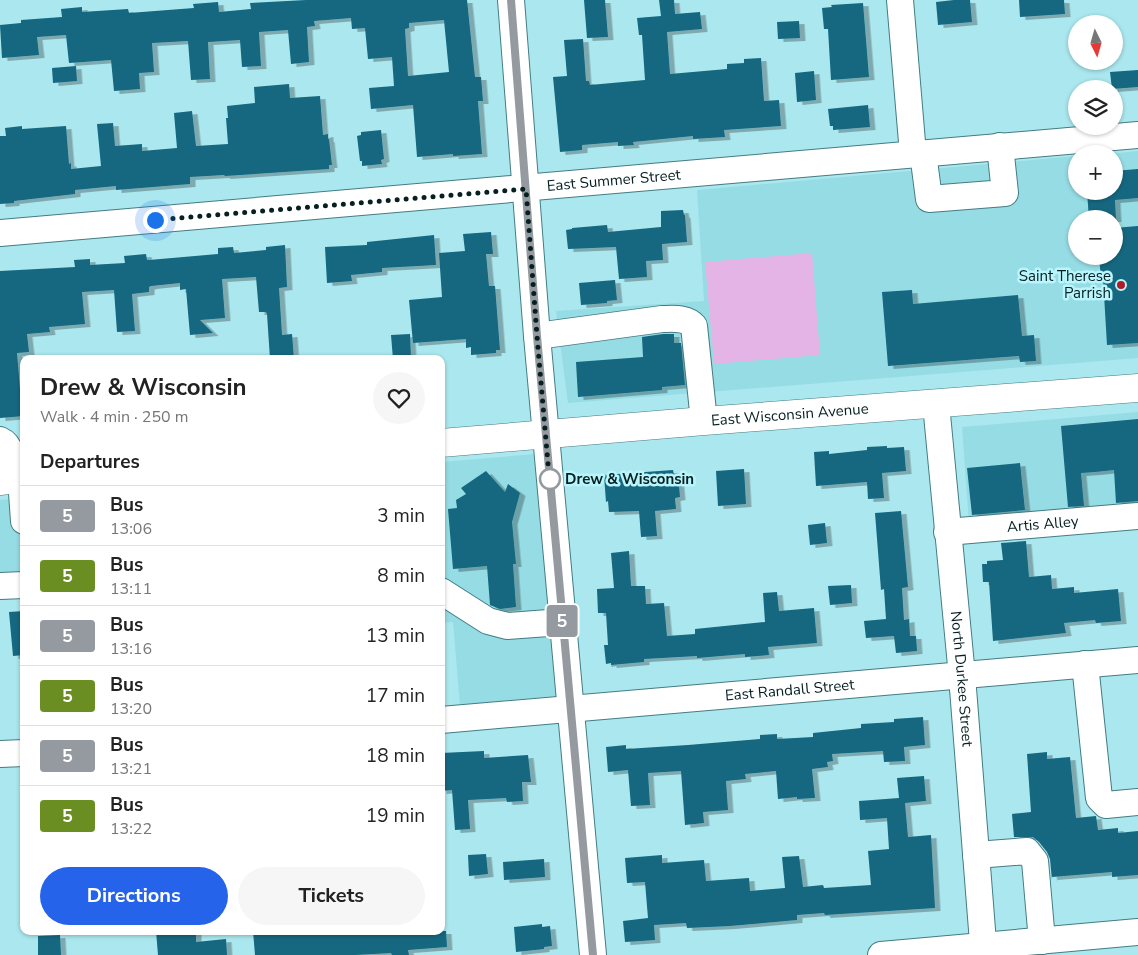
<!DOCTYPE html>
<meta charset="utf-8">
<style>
:root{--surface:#fff;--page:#f6f6f6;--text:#222;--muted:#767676;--line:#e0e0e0;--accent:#2563eb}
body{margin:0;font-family:"Nunito Sans",sans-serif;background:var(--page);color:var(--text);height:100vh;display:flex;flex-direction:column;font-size:19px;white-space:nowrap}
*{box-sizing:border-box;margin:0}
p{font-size:16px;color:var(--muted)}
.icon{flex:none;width:28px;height:28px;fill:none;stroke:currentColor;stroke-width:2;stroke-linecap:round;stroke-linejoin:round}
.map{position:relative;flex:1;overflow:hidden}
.sheet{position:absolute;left:20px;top:355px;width:425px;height:580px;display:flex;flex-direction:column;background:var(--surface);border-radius:10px;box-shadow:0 1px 4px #0004}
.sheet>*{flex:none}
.badge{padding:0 10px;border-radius:4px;font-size:18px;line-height:32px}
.needle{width:32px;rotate:175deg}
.tools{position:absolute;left:1068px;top:15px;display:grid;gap:10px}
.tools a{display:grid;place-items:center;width:55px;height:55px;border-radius:50%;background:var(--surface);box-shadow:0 1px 4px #0004;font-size:25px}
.you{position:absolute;width:25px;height:25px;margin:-12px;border:4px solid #fff;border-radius:50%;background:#1a73e8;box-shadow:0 0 0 8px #1a73e833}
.map>.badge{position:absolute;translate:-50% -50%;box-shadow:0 0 0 2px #fff}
h2{padding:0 20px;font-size:19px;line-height:45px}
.round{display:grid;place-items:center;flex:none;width:52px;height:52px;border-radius:26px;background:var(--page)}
.headline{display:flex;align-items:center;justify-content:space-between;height:85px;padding:0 20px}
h1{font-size:24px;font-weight:700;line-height:38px}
.cta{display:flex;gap:10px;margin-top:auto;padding:10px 20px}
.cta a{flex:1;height:58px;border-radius:30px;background:var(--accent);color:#fff;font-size:20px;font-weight:700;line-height:58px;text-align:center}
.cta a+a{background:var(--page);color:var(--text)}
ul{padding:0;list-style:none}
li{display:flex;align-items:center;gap:15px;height:60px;padding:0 20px;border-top:1px solid var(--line)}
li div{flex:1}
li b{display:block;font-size:19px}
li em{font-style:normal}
li .badge{min-width:55px;font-weight:700;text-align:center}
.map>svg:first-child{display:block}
.built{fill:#96dce4;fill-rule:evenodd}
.green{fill:#e3b4e5}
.building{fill:#146780;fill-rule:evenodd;filter:url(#shadow)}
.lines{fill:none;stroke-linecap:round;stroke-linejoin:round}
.minor-casing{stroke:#437c83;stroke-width:28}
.major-casing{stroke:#437c83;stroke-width:29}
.minor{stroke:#fff;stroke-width:26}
.major{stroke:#fff;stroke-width:28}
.line-casing{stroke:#fff;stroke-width:11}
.line{stroke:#949a9f;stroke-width:8}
.walk{stroke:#061f21;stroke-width:5;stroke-dasharray:0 9}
.poi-dot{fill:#af1c25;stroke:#b8f5fc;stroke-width:2}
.stop-dot{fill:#fff;stroke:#949a9f;stroke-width:2.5}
.labels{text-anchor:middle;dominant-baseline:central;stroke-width:5;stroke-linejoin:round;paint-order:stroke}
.street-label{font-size:15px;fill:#061f21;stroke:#b8f5fc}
.poi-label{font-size:15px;fill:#061f21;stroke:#b8f5fc;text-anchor:end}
.stop-label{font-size:15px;font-weight:bold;fill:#061f21;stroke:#b8f5fc;text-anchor:start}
</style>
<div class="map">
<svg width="1138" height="955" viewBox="0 0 1138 955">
<defs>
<filter id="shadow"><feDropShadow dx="5.5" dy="3" stdDeviation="0" flood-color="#0004"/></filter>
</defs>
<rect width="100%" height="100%" fill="#abe7ee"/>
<path class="built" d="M 1138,151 L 1138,358 L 568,403 L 556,311 L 704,301 L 697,190 L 1076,156 L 1076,191 L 1114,191 L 1114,154 L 1107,154 ZM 1076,219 L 1114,219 L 1114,256 L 1076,256 Z
M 1138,412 L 1138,510 L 969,523 L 962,427 Z
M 536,454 L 556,696 L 460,705 L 453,622 L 441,623 L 441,462 Z
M 24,498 L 24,596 L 0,598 L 0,500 Z"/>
<path class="green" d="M 812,253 L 820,355 L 714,364 L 705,262 Z"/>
<path class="building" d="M 306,0 L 467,0 L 475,77 L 481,77 L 483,101 L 478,101 L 482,154 L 453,156 L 453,154 L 417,157 L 413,105 L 371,109 L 369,88 L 394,86 L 392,57 L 368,59 L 365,28 L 352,29 L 351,18 L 314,21 L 315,26 L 307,27 L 309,62 L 291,64 L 288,30 L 259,32 L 261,66 L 242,67 L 240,40 L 208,42 L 210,79 L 191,80 L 188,41 L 152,43 L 154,72 L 139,73 L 140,89 L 114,91 L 111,60 L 69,63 L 66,35 L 37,37 L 39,55 L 2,58 L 0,25 L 21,23 L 21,20 L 62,17 L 61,9 L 82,7 L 82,12 L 128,9 L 129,13 L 194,8 L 193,4 L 218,2 L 219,12 L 251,9 L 250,3 ZM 444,20 L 449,72 L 408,76 L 405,29 L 409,28 L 409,23 Z
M 584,0 L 605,0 L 608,37 L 587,38 Z
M 659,0 L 674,0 L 675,14 L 700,12 L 702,29 L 667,32 L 670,74 L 727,69 L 727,64 L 744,63 L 744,59 L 761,58 L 764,101 L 779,100 L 781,126 L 724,130 L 725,137 L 693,139 L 693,136 L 633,142 L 634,145 L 618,146 L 618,142 L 582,145 L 582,150 L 560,152 L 553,77 L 567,76 L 564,40 L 583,39 L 586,81 L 589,81 L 590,85 L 645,80 L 642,35 L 639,35 L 637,18 L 661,16 Z
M 954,0 L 970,0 L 972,22 L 938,25 L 936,2 Z
M 1019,0 L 1064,0 L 1065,14 L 1020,17 Z
M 863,3 L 869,77 L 831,80 L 828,29 L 824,29 L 822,8 L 832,7 L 831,5 Z
M 799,21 L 800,38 L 778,39 L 777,22 Z
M 76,66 L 77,81 L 53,83 L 52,68 Z
M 1138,70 L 1138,87 L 1112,89 L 1110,72 Z
M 814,71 L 816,100 L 797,102 L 795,73 Z
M 289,84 L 290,98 L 320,96 L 323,135 L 328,134 L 328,139 L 329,139 L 332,165 L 329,165 L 329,169 L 225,176 L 224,175 L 190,177 L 190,184 L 116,190 L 116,186 L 75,190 L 75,194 L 14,201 L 14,203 L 0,204 L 0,136 L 6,136 L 5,128 L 22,126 L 22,129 L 66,126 L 69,164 L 71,163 L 71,169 L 101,166 L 97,124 L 113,123 L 115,146 L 142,144 L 142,151 L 177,148 L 174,113 L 192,111 L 196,146 L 228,144 L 226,118 L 228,118 L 227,106 L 255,103 L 254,87 Z
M 868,105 L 870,127 L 833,130 L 833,126 L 830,126 L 828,109 Z
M 381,130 L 384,159 L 381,160 L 382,164 L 362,166 L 362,161 L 360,161 L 357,136 L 361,135 L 361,132 Z
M 1138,169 L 1138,198 L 1115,200 L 1116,219 L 1089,219 L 1087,191 L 1114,191 L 1114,171 Z
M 683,210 L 684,215 L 685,215 L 687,242 L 662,244 L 663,260 L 646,261 L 647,277 L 619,279 L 616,247 L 568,249 L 566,230 L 572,229 L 572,228 L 607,225 L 608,232 L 661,227 L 661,211 Z
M 1138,226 L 1138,343 L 1107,345 L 1103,278 L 1101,279 L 1099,256 L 1114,256 L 1114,228 Z
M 491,232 L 493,254 L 486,254 L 489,286 L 495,286 L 500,350 L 496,350 L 496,353 L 471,355 L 471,347 L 466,348 L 466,339 L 413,343 L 409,300 L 442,297 L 439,253 L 465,251 L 463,234 Z
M 434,235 L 436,265 L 382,268 L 382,272 L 351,275 L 352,281 L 327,283 L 325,247 L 367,245 L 367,242 Z
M 285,245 L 287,287 L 279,288 L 282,335 L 292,334 L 294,359 L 270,359 L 267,314 L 266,312 L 259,312 L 256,277 L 222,279 L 225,318 L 200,320 L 213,333 L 190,335 L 186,289 L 180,290 L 180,283 L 151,286 L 149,287 L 149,292 L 132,294 L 135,331 L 117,332 L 114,290 L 82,292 L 85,324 L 49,327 L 50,332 L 27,334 L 29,352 L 17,353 L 20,389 L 24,389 L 24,416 L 0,418 L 0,271 L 75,267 L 74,260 L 90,259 L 90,265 L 125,263 L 124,256 L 146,254 L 147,260 L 149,260 L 218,254 L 218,248 L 233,247 L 234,253 L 266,250 L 266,247 Z
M 615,280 L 617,300 L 607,301 L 607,303 L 581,305 L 579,283 Z
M 912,290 L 913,304 L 1018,295 L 1022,336 L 1034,335 L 1036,361 L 1020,362 L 1019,356 L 888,366 L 882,292 Z
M 410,334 L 411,358 L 393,359 L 391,335 Z
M 663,334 L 674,334 L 674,343 L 681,343 L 685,385 L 662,387 L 662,390 L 578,397 L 576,362 L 643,357 L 642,337 Z
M 1138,419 L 1138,501 L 1116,503 L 1114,470 L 1095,472 L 1081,473 L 1084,506 L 1068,507 L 1061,426 Z
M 887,446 L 887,448 L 904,447 L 906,471 L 882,473 L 884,498 L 868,499 L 867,482 L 816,486 L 814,452 L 829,451 L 829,454 L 867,450 L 867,447 Z
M 1020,463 L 1025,510 L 972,515 L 967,468 Z
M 744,469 L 746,504 L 718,506 L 716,471 Z
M 673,470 L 674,475 L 678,475 L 680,497 L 675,498 L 676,509 L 655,511 L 657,536 L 641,537 L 639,511 L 609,512 L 608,501 L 606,502 L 604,475 Z
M 486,471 L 505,492 L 508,484 L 520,493 L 512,522 L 516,564 L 513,564 L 516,607 L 500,609 L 490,605 L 487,566 L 453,569 L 448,509 L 457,508 L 456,500 L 466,494 L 461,488 Z
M 901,511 L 908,587 L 902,588 L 904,620 L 909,619 L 910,636 L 916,636 L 917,651 L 896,653 L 894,636 L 866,638 L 864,621 L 886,619 L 884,589 L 881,590 L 875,513 Z
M 825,523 L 827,543 L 810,545 L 808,525 Z
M 1026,541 L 1029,577 L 1051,575 L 1052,589 L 1074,587 L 1074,593 L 1118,589 L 1121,621 L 1096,623 L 1095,620 L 1064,623 L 1066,633 L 993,641 L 989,582 L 983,582 L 982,564 L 987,564 L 987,561 L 1003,560 L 1001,543 Z
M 629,551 L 631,586 L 645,586 L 646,604 L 664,603 L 667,636 L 695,634 L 695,629 L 765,622 L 763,593 L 777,592 L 779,611 L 814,608 L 817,643 L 768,647 L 769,655 L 745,657 L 745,654 L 697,658 L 697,656 L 644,659 L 644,662 L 611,665 L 611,663 L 606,664 L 604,645 L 608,645 L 606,613 L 598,613 L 597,589 L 614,588 L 611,553 Z
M 851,585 L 852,603 L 830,605 L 828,586 Z
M 24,611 L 24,655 L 13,656 L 9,612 Z
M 923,717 L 925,745 L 904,747 L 905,761 L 884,762 L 883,751 L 832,754 L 833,761 L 827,762 L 828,767 L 812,769 L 815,798 L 797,799 L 797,797 L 778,799 L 776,771 L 745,774 L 746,779 L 726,781 L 728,810 L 703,812 L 704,823 L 685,825 L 681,771 L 648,773 L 650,805 L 631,806 L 628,770 L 608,772 L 606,747 L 626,745 L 626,749 L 688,745 L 760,739 L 760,735 L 777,734 L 777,739 L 813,737 L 813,733 L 861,728 L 861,724 L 894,722 L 894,719 Z
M 484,751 L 484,758 L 528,755 L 531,782 L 522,782 L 523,801 L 507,802 L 506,798 L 468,800 L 470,829 L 455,830 L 452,790 L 441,791 L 441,753 Z
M 1047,752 L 1047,759 L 1070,757 L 1076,818 L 1096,816 L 1098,830 L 1118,828 L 1118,833 L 1138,831 L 1138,875 L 1112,877 L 1112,872 L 1052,877 L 1052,880 L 1050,859 L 1047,852 L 1039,842 L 1033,837 L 1014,837 L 1012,814 L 1031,812 L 1027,754 Z
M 924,776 L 926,801 L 905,803 L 908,837 L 931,835 L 935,908 L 825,915 L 824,913 L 797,915 L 797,920 L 730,926 L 687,928 L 686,923 L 654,925 L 655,940 L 625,942 L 623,921 L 648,918 L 645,882 L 627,883 L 625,858 L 662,855 L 662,863 L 704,860 L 706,881 L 749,878 L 750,891 L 785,888 L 782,857 L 799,856 L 803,887 L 823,885 L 824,888 L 871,885 L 868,851 L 889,849 L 887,818 L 860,820 L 859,801 L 899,798 L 897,778 Z
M 486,854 L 488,874 L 469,876 L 468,855 Z
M 544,859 L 545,877 L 504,880 L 503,862 Z
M 542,924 L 542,927 L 550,926 L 552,946 L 544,947 L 544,949 L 516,952 L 514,927 Z
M 156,931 L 196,931 L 196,942 L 226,939 L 227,955 L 158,955 Z
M 253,931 L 446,931 L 447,947 L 408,950 L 409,955 L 392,955 L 391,953 L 355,955 L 255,955 Z
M 60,935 L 61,955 L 38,955 L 38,936 Z"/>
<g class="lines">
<defs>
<g id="minor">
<path d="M 511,0 L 537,336 L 593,955"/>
<path d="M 900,0 L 913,154"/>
<path d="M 923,153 L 929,199 L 1005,193 L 1000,146"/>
<path id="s1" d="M 0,233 L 1138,135"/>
<path d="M 537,336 L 662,319 C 673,319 686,317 694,326 L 704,421"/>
<path id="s2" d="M 936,404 L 962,676 L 984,955"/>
<path d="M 0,440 C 14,446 12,466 13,479"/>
<path d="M 21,479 L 24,521"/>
<path id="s3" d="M 947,532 L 1138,516"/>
<path d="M 0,586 L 24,585"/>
<path d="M 441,591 L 488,621 L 507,626 L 562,622"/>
<path d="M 1085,664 L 1099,798 L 1106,805 L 1138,802"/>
<path id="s4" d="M 441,720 L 1138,660"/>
<path d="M 0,754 L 24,753"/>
<path d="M 976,855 L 1027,851 L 1035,861 L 1042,941"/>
<path d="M 881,955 L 1138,932"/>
</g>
<g id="major">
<path id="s5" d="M 441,443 L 704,421 L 1138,388"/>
<path d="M 0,481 L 24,478"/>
</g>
</defs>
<use href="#minor" class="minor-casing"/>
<use href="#major" class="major-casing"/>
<use href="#minor" class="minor"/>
<use href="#major" class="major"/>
</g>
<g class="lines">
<defs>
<path id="line" d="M 511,0 L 537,336 L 593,955"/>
</defs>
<use href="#line" class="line-casing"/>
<use href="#line" class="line"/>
<path class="walk" d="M 155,220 L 526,189 L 537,336 L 550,487 L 550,479"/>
</g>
<circle class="poi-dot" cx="1121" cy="285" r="5"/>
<circle class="stop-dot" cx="550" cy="479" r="10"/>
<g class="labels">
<g class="street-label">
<text stroke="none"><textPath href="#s1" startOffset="616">East Summer Street</textPath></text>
<text stroke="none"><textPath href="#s5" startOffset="350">East Wisconsin Avenue</textPath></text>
<text stroke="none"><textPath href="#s3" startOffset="96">Artis Alley</textPath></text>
<text stroke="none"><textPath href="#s2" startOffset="276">North Durkee Street</textPath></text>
<text stroke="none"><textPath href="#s4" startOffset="350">East Randall Street</textPath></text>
</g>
<g class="poi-label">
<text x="1111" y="276">Saint Therese<tspan x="1111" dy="17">Parrish</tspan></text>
</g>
<g class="stop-label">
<text x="565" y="479">Drew &amp; Wisconsin</text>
</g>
</g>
</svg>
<div class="tools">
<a><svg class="needle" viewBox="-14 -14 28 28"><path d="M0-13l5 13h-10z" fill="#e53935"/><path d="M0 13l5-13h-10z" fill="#767676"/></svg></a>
<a><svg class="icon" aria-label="layers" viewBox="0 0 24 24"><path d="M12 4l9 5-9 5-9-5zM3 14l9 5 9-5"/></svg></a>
<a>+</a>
<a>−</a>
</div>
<div class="you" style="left:155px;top:220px"></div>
<b class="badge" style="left:562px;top:621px;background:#949a9f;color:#fff">5</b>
<section class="sheet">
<div class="headline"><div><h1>Drew &amp; Wisconsin</h1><p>Walk · 4 min · 250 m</p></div><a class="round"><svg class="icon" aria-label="heart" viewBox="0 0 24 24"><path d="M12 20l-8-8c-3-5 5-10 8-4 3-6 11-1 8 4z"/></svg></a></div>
<h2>Departures</h2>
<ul>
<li><span class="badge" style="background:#949a9f;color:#fff">5</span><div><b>Bus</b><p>13:06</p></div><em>3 min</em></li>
<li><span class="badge" style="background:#6b8e23;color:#fff">5</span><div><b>Bus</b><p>13:11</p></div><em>8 min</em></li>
<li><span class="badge" style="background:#949a9f;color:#fff">5</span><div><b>Bus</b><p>13:16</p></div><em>13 min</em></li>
<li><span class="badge" style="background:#6b8e23;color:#fff">5</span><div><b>Bus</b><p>13:20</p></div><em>17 min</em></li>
<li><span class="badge" style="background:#949a9f;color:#fff">5</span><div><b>Bus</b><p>13:21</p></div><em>18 min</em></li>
<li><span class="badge" style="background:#6b8e23;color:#fff">5</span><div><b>Bus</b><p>13:22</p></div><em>19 min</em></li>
</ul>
<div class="cta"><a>Directions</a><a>Tickets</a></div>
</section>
</div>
